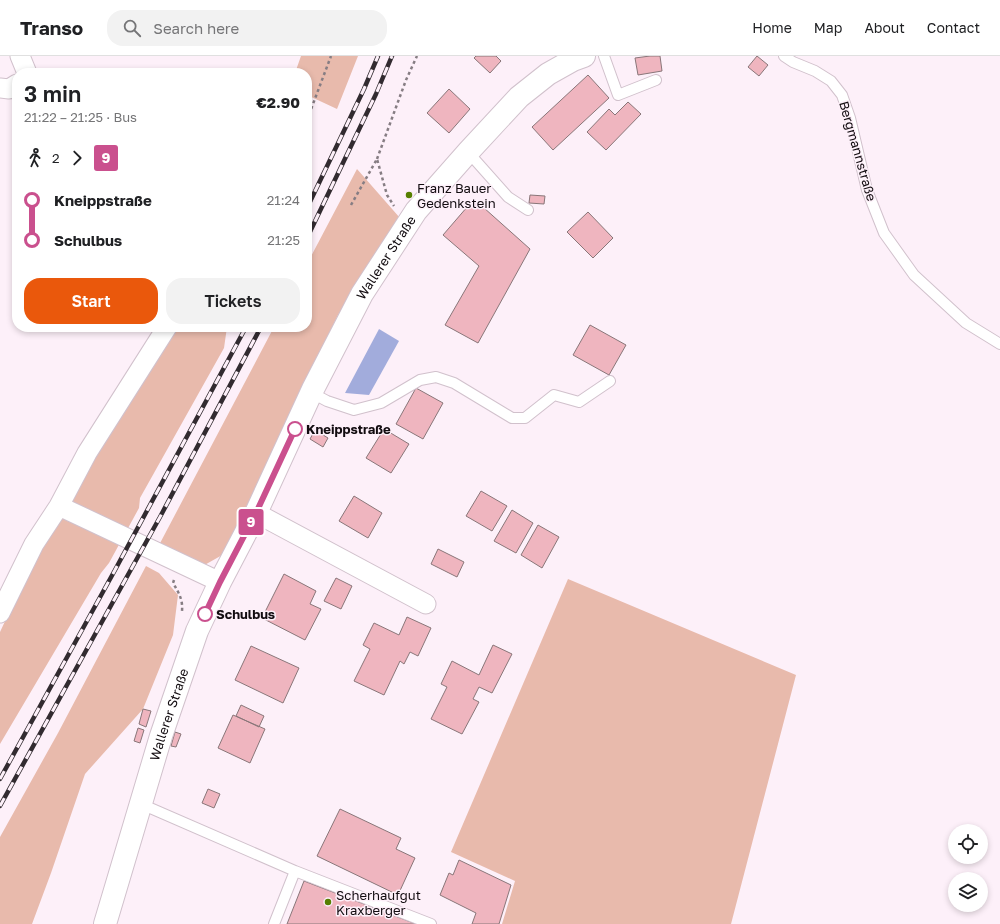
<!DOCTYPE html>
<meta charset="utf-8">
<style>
:root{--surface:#fff;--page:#f2f2f2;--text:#202124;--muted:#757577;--line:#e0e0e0;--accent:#ea580c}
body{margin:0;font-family:"Golos Text",sans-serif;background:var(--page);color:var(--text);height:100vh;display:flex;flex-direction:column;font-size:15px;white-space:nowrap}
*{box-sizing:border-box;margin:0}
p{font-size:13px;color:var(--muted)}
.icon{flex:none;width:22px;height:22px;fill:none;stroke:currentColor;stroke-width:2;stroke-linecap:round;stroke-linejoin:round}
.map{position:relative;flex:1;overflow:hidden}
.sheet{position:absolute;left:12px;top:12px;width:300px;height:264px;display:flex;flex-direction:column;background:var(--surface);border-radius:16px;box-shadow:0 2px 6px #0003}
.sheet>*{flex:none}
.badge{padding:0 8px;border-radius:3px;font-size:14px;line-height:26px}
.controls{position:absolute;left:948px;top:768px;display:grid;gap:8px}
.controls a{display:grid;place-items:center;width:40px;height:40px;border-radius:50%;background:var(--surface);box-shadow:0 2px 6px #0003;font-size:20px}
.map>.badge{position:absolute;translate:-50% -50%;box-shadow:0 0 0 2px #fff}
.legs{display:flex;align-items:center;gap:6px;height:44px;padding:0 12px;font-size:13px}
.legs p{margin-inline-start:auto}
.summary{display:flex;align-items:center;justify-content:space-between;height:68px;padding:0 12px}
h1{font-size:22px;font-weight:600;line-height:30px}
.action{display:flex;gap:8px;margin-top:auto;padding:8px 12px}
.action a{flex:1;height:46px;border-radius:16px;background:var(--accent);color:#fff;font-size:16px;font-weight:600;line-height:46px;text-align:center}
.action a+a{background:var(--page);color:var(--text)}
ul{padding:0 12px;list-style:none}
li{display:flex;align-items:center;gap:14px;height:40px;font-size:15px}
li i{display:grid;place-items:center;width:6px;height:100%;margin:0 5px;background:currentColor}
li i::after{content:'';width:10px;height:10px;margin:-5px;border:3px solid;border-radius:50%;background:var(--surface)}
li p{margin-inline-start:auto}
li:first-child i{background:linear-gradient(#0000 50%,currentColor 0)}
li:last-child i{background:linear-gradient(currentColor 50%,#0000 0)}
header{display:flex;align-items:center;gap:24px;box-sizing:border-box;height:56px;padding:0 20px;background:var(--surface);border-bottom:1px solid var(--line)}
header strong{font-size:19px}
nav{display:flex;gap:22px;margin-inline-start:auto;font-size:14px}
.search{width:280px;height:36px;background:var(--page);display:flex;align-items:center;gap:10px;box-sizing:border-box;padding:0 14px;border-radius:16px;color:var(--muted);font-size:15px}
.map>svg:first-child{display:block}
.green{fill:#e8baac}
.water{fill:#a2acdc}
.building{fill:#efb5bf;stroke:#897679}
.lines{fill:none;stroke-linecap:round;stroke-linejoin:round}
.lane-casing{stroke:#d1c1cc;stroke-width:12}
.street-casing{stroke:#d1c1cc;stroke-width:21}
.secondary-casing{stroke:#d1c1cc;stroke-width:24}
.path{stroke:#867d83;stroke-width:2.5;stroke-dasharray:3 3;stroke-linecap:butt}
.lane{stroke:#fff;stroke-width:10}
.street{stroke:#fff;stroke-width:19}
.secondary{stroke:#fff;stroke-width:22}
.rail-casing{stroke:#322b30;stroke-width:4.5}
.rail{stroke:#fdf0f9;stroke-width:3;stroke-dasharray:9;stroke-linecap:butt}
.line-1-casing{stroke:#fff;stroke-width:9}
.line-1{stroke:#ca508e;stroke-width:6}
.poi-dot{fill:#567f00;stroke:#fdf0f9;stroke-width:1.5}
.stop-1-dot{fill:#fff;stroke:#ca508e;stroke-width:2}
.labels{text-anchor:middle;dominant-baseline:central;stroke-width:3;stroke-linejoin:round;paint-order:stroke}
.street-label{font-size:13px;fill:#120c10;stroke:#fdf0f9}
.poi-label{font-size:13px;fill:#120c10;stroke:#fdf0f9;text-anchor:start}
.stop-label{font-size:13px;font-weight:bold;fill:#120c10;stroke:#fdf0f9;text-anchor:start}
</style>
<header>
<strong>Transo</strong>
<div class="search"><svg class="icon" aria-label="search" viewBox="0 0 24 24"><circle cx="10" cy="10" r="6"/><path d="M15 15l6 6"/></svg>Search here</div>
<nav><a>Home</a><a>Map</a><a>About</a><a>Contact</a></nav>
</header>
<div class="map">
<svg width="1000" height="868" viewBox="0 0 1000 868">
<rect width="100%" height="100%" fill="#fdf0f9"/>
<path class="green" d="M 301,0 L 358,0 L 337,53 L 307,39 L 307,17 L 295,17 Z
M 357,113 L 400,162 L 338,259 L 224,498 L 201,511 L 158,491 L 274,271 L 307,271 L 307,208 Z
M 177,271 L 227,271 L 224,292 L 140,442 L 139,452 L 109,507 L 101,517 L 0,688 L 0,576 L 34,503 L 80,426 L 173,274 Z
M 146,510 L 159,517 L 178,539 L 173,579 L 143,653 L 85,718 L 51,817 L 32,868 L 0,868 L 0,781 L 58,677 Z
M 568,523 L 796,619 L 731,868 L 502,868 L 515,825 L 451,796 Z"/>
<path class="water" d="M 379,273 L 399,285 L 369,339 L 345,337 Z"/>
<path class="building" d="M 476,0 L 496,0 L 501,5 L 490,17 L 474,2 Z
M 650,0 L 660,0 L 662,15 L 638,19 L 635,2 Z
M 757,0 L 768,9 L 759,20 L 748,11 Z
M 588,19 L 609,42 L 553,94 L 532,71 Z
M 449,33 L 470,53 L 449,77 L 427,57 Z
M 628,46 L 641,58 L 606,94 L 587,76 L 609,53 L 615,59 Z
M 530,139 L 545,140 L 544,148 L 529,147 Z
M 474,143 L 530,193 L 478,287 L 445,269 L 479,210 L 443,179 Z
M 588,156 L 613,182 L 593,202 L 567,176 Z
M 590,269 L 626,289 L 609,319 L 573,299 Z
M 416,332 L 443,347 L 423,383 L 396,368 Z
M 384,373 L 409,388 L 391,417 L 366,402 Z
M 315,374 L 328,382 L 323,391 L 310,383 Z
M 481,435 L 507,450 L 492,475 L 466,460 Z
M 354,440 L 382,457 L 368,482 L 339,465 Z
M 512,454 L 533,467 L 516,497 L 494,485 Z
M 538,469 L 559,481 L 542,512 L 521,499 Z
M 438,493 L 464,506 L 457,521 L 431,508 Z
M 284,518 L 316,535 L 310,548 L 321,553 L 305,584 L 262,562 Z
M 336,522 L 352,530 L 341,553 L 324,545 Z
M 407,561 L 431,572 L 418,600 L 410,596 L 404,608 L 400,605 L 384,639 L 354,625 L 370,593 L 363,589 L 374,567 L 399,579 Z
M 493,589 L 512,598 L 492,637 L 479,631 L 473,643 L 479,646 L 462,678 L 431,663 L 447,631 L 441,628 L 452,605 L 479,619 Z
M 251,590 L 299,612 L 283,647 L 235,624 Z
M 241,649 L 264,660 L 259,671 L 236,660 Z
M 143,653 L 151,655 L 146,671 L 139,668 Z
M 233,659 L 265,673 L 250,707 L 218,692 Z
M 138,672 L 144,674 L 140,687 L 134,685 Z
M 175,676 L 181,678 L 176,691 L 171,690 Z
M 208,733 L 220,738 L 214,752 L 202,747 Z
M 340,753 L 401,782 L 396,793 L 415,802 L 398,839 L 317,800 Z
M 459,804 L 511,829 L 499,868 L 472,868 L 476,857 L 440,839 L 449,817 L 453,819 Z
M 304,825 L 416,868 L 287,868 Z"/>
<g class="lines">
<defs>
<path id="lane" d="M 604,0 L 618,39 L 656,24
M 784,0 L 793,6 L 815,15 L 831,25 L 842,39 L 850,62 L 867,134 L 884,177 L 914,219 L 966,267 L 1000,288
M 468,96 L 508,141 L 528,154
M 312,337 L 327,345 L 354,354 L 381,347 L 420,324 L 436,321 L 454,327 L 512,362 L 525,362 L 554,339 L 579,346 L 610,325
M 141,748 L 295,815 L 274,868
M 295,815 L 431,868"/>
<path id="street" d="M 20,0 L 27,17
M 0,32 L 9,33 L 17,28
M 59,450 L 220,526
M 256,457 L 426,548
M 0,557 L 34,488 L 59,450 L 87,397 L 167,271"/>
<g id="secondary">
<path id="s1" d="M 105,868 L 161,680 L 197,575 L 220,526 L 256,457 L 313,333 L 362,238 L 416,155 L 468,96 L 519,41 L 548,18 L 573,4 L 584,0"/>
</g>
</defs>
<use href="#lane" class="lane-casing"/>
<use href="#street" class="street-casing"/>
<use href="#secondary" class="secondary-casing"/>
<path class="path" d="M 307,64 L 331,0
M 377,103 L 406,24 L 417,0
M 351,149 L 377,103 L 387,139 L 394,150
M 174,524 L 173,527 C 179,537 183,544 182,555"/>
<use href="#lane" class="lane"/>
<use href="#street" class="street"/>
<use href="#secondary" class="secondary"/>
<defs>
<path id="rail" d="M 307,152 L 364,33 L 378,0
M 307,182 L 376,38 L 392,0
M 0,723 L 115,514 L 246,271
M 0,750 L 160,461 L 261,271"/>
</defs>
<use href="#rail" class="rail-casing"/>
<use href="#rail" class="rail"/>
</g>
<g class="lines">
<defs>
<path id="line-1" d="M 205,558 L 220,526 L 256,457 L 295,373"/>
</defs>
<use href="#line-1" class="line-1-casing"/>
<use href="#line-1" class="line-1"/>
</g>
<g class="poi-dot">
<circle cx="409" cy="139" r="4"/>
<circle cx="328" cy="846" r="4"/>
</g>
<g class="stop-1-dot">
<circle cx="295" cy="373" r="7"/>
<circle cx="205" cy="558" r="7"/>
</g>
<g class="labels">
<g class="street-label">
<text transform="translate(858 95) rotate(74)">Bergmannstraße</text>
<text stroke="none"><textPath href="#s1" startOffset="726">Wallerer Straße</textPath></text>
<text stroke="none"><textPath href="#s1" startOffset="219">Wallerer Straße</textPath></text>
</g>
<g class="poi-label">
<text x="417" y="132">Franz Bauer<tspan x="417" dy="15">Gedenkstein</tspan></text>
<text x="336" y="839">Scherhaufgut<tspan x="336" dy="15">Kraxberger</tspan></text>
</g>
<g class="stop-label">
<text x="306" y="373">Kneippstraße</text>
<text x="216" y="558">Schulbus</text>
</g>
</g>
</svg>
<div class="controls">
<a><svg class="icon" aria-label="locate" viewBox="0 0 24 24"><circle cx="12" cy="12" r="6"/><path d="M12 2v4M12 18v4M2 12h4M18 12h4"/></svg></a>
<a><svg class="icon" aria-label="layers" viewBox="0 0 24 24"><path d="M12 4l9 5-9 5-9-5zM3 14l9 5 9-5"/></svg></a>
</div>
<b class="badge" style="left:251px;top:466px;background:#ca508e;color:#fff">9</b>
<section class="sheet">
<div class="summary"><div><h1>3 min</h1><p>21:22 – 21:25 · Bus</p></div><b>€2.90</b></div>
<div class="legs"><svg class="icon" aria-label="walk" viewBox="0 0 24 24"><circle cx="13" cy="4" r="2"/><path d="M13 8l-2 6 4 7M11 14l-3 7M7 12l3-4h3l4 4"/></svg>2<svg class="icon" aria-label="forward" viewBox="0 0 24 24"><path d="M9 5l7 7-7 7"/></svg><b class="badge" style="background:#ca508e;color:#fff">9</b></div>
<ul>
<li><i style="color:#ca508e"></i><b>Kneippstraße</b><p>21:24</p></li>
<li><i style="color:#ca508e"></i><b>Schulbus</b><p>21:25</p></li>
</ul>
<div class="action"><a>Start</a><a>Tickets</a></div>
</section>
</div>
